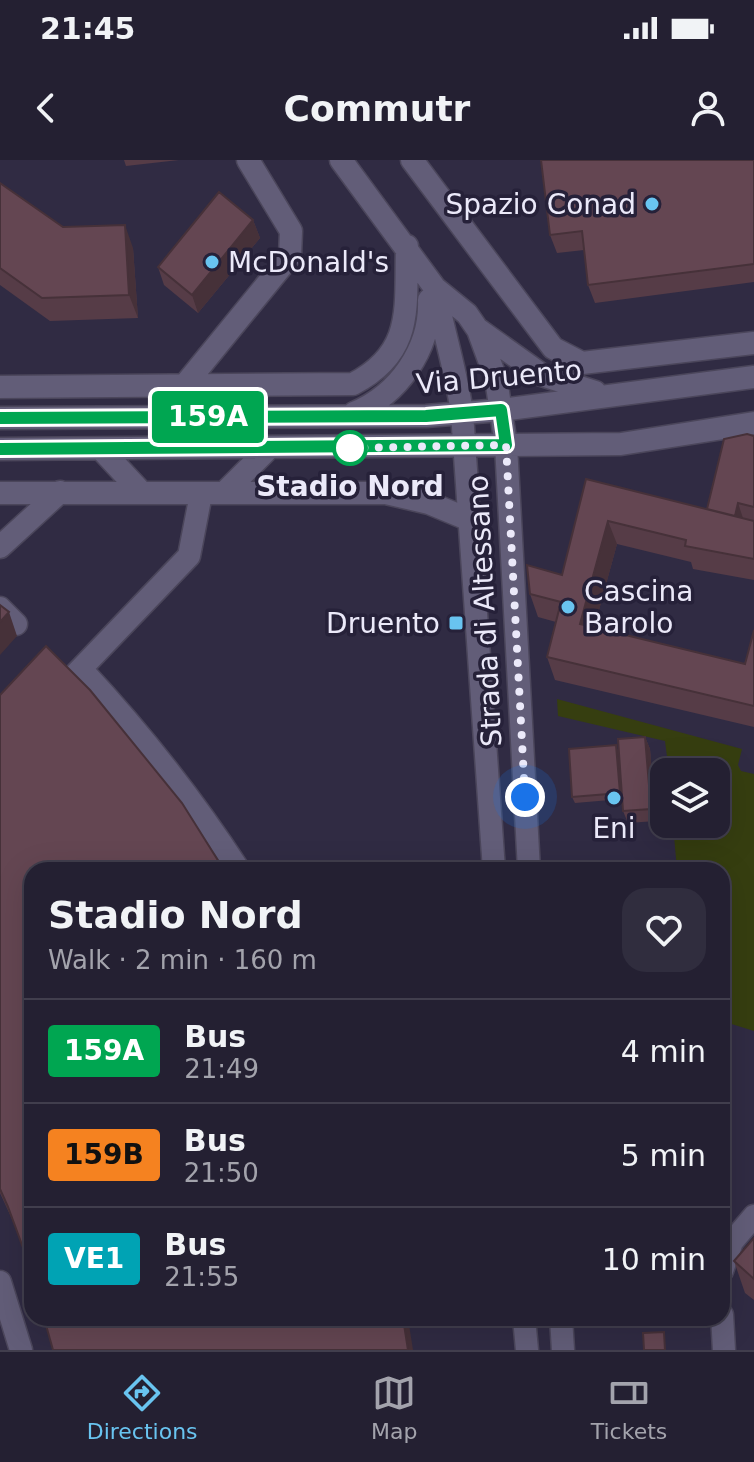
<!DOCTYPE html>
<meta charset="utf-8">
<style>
:root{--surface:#242032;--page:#302d3e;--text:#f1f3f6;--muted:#a3a3ac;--line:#413e4d;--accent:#69c4f0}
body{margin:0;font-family:"DejaVu Sans",sans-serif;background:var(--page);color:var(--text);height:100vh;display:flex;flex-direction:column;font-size:30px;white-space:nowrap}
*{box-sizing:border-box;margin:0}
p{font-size:26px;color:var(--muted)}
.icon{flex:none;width:44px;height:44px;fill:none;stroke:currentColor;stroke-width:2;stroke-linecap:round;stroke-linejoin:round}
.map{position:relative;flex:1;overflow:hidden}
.details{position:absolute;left:24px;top:702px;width:706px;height:464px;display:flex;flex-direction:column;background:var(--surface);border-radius:24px;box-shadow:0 8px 32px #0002,0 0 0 2px var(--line)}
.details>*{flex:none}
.badge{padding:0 16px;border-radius:6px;font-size:28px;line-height:52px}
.buttons{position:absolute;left:650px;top:598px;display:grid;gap:16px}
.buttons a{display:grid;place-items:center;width:80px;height:80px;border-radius:16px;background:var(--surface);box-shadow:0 8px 32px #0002,0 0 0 2px var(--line);font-size:40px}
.you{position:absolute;width:40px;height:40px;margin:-20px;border:6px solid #fff;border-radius:50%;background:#1a73e8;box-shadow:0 0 0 12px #1a73e833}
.map>.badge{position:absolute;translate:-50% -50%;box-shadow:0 0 0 4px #fff}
.round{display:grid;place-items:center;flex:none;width:84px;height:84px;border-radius:24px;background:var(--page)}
.head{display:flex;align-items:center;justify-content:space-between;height:136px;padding:0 24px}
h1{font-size:38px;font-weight:600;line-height:60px}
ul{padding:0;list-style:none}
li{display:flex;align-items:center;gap:24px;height:104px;padding:0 24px;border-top:2px solid var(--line)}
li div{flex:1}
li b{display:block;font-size:30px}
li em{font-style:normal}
li .badge{min-width:88px;font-weight:700;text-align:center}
.status{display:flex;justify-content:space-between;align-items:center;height:56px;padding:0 40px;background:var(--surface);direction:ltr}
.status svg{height:22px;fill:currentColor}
header{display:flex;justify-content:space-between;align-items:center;height:104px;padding:0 24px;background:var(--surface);font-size:36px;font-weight:600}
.tab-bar{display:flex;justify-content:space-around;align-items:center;height:112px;border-top:2px solid var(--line);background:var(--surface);font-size:22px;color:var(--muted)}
.tab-bar a{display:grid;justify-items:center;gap:4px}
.tab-bar .current{color:var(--accent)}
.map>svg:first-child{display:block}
.green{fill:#363e10}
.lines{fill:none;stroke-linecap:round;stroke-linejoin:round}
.minor-casing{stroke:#4b465b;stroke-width:25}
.minor{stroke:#625d78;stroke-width:22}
.wall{fill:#563c47}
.shaded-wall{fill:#463139}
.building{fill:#644652;stroke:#463139;stroke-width:2}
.line-casing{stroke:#fff;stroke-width:18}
.line{stroke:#00a651;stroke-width:12}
.walk{stroke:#ebe9f9;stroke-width:8;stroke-dasharray:0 14.4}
.poi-dot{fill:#69c4f0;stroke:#262139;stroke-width:3}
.stop-dot{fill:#fff;stroke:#00a651;stroke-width:4}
.labels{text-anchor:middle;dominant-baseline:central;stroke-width:7;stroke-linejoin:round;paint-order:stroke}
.poi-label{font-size:28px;fill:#ebe9f9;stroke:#262139;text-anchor:end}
.street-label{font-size:28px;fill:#ebe9f9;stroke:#262139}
.stop-label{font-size:28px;font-weight:bold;fill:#ebe9f9;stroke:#262139}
</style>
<div class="status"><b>21:45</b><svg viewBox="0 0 49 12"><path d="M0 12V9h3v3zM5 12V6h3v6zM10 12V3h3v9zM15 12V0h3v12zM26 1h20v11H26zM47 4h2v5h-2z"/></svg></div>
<header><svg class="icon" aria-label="back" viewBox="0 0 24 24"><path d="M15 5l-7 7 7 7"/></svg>Commutr<svg class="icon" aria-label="person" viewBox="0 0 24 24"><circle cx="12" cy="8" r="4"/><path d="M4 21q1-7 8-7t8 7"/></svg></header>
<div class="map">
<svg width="754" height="1190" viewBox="0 0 754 1190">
<rect width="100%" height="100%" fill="#302b43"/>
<path class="green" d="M 557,539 L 742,589 L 738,605 L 741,611 L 754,614 L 754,871 L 722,861 L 725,814 L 722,813 L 722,710 L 677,710 L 673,664 L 716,664 L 716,612 L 669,612 L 665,581 L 558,556 Z"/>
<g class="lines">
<defs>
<path id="minor" d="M 341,0 L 435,128 L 467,154 L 478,170 L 496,219 L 506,285 L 529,710
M 412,0 L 553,188 L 582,203 L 754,183
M 435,128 C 443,171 456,210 462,253 L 494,710
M 479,170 L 542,215 L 595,232
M 184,226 L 290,96 L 291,71 L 248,0
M 0,227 L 353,224 C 415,192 405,147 407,86
M 354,253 C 398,235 431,189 429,140
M 0,258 L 426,256 L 501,250 L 754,217
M 0,289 L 621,284 L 754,263
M 101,289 L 142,333
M 0,333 L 386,333 L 429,343 L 470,360
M 224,333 L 269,288
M 0,387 L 60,332
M 0,448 L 16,464
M 82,510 C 140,572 192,638 239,710
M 71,519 L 189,396 L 201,334
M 722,1111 L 732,1082 L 754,1056
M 0,1122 L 21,1190
M 722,1155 L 724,1190
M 524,1158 L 527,1190
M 561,1158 L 563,1190"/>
</defs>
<use href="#minor" class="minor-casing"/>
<use href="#minor" class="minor"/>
</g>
<path class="wall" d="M 124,0 L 179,0 L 126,6 Z
M 754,0 L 754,122 L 595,143 L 588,125 L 584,90 L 557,93 L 550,75 Z
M 0,23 L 63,67 L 133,88 L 138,158 L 50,161 L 0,125 Z
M 253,60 L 260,78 L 198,153 L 164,125 L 158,107 Z
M 754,276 L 754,420 L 693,409 L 691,402 L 617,384 L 594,468 L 745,504 L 754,470 L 754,567 L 555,520 L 547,497 L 556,462 L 538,457 L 530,434 L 562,415 L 586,319 L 707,349 Z
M 0,535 L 30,1106 L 17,1070 L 0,1033 Z
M 645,577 L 650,589 L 656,661 L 628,663 L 623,651 Z
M 616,585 L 618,592 L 622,639 L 575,643 L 572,637 Z
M 754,1078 L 754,1140 L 745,1133 L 734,1101 Z"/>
<path class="shaded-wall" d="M 253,60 L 260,78 L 198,153 L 192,135 Z
M 125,65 L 133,88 L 138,158 L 129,135 Z
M 738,343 L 744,361 L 734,360 Z
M 608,361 L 617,384 L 589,487 L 580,464 Z
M 9,452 L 17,476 L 0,495 L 0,462 Z
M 645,577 L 650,589 L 656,661 L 651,649 Z
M 616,585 L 618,592 L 622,639 L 620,633 Z
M 403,1158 L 408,1158 L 413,1190 L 408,1190 Z"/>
<path class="building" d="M 541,0 L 754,0 L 754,104 L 588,125 L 582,71 L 550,75 Z
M 0,23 L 63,67 L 125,65 L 129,135 L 42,138 L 0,108 Z
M 219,32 L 253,60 L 192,135 L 158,107 Z
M 747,274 L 754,276 L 754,347 L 738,343 L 735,356 L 707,349 L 724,279 Z
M 586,319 L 754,361 L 754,399 L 685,386 L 686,380 L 608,361 L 580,464 L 745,504 L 754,470 L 754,546 L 547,497 L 561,442 L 530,434 L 527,405 L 562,415 Z
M 0,445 L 9,452 L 0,462 Z
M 46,486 L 90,530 L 182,643 L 224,710 L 32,710 L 32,1112 L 8,1047 L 0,1029 L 0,535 Z
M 645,577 L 651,649 L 623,651 L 618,579 Z
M 616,585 L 620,633 L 572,637 L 569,589 Z
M 636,705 L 652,710 L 634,710 Z
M 754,1078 L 754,1119 L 734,1101 Z
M 44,1158 L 403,1158 L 408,1190 L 53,1190 Z
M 664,1172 L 665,1190 L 644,1190 L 643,1173 Z"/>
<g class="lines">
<defs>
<path id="line" d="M 0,258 L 426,256 L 501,250 L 506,285 L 0,289"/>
</defs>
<use href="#line" class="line-casing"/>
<use href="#line" class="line"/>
<path class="walk" d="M 350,288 L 506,285 L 525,637"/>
</g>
<g class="poi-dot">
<circle cx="652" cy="44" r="8"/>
<circle cx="212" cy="102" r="8"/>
<circle cx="568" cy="447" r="8"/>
<rect x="448" y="455" width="16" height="16" rx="4"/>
<circle cx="614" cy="638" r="8"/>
</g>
<circle class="stop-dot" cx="350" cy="288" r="16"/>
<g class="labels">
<g class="poi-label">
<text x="636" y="44">Spazio Conad</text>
<text x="228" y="102" text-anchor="start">McDonald's</text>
<text x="584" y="431" text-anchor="start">Cascina<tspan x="584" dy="32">Barolo</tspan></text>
<text x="440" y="463">Druento</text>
<text x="614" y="668" text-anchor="middle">Eni</text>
</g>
<g class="street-label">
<text transform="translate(499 217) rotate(-5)">Via Druento</text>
<text transform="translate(485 451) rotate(-93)">Strada di Altessano</text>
</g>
<g class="stop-label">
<text x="350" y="326">Stadio Nord</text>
</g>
</g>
</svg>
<div class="buttons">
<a><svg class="icon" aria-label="layers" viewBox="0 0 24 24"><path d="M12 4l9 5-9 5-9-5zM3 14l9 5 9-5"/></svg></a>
</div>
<div class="you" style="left:525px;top:637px"></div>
<b class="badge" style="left:208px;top:257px;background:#00a651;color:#fff">159A</b>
<section class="details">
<div class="head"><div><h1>Stadio Nord</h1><p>Walk · 2 min · 160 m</p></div><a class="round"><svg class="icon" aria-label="heart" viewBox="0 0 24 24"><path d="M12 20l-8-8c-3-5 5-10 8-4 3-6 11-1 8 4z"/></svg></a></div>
<ul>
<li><span class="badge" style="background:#00a651;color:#fff">159A</span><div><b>Bus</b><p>21:49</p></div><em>4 min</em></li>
<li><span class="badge" style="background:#f58220;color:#111">159B</span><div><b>Bus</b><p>21:50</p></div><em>5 min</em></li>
<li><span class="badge" style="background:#00a3b4;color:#fff">VE1</span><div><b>Bus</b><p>21:55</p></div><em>10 min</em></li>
</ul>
</section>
</div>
<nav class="tab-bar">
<a class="current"><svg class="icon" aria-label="directions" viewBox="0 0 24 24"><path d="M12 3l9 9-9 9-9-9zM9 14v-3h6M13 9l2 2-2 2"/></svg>Directions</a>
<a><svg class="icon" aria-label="map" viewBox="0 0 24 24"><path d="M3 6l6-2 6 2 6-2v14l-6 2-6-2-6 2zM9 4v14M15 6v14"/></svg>Map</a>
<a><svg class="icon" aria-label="tickets" viewBox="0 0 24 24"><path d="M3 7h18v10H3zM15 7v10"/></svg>Tickets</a>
</nav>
